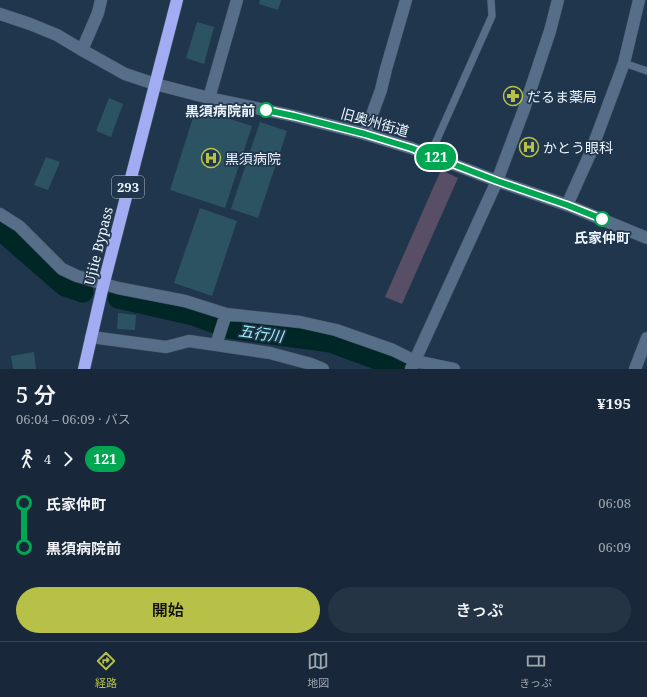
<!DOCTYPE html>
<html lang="ja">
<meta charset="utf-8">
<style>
:root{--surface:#18283a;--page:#253445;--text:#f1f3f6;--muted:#9fa6af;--line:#364454;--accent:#b7c147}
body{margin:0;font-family:"Noto Serif","Noto Sans JP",serif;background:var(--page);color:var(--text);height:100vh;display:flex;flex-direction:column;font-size:15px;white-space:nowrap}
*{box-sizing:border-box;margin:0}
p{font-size:13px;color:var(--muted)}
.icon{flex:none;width:22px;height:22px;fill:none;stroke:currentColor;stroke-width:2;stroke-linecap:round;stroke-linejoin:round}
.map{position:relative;height:369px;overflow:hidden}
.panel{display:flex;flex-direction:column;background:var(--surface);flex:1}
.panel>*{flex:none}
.badge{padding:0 8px;border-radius:13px;font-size:14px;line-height:26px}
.map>.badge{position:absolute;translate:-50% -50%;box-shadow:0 0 0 2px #fff}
.legs{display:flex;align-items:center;gap:6px;height:44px;padding:0 16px;font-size:13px}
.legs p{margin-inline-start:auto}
.summary{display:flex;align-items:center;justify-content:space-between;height:68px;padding:0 16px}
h1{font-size:22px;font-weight:600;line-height:30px}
.cta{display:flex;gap:8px;margin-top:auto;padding:8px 16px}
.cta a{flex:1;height:46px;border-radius:24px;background:var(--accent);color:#111;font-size:16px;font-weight:600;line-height:46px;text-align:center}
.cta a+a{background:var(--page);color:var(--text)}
ul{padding:0 16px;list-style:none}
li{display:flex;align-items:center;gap:14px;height:44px;font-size:15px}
li i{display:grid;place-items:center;width:6px;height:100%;margin:0 5px;background:currentColor}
li i::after{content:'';width:10px;height:10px;margin:-5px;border:3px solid;border-radius:50%;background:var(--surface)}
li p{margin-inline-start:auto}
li:first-child i{background:linear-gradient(#0000 50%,currentColor 0)}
li:last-child i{background:linear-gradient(currentColor 50%,#0000 0)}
.tabs{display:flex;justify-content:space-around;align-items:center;height:56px;border-top:1px solid var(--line);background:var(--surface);font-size:11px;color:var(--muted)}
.tabs a{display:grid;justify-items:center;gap:2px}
.tabs .on{color:var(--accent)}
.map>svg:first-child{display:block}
.green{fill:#584e65}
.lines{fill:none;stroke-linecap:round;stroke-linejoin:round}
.river{stroke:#012626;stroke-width:21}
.building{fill:#2c5361}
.lane-casing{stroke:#3f5163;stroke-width:8}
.street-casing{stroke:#3f5163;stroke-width:13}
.secondary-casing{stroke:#3f5163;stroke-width:13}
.highway-casing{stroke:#3f5163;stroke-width:13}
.lane{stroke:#566e87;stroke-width:7}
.street{stroke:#566e87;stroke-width:12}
.secondary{stroke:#566e87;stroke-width:12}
.highway{stroke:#a1acf2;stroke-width:12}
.line-1-casing{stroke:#fff;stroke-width:9}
.line-1{stroke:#00a651;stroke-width:6}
.stop-1-dot{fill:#fff;stroke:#00a651;stroke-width:2}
.labels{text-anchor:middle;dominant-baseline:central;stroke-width:3.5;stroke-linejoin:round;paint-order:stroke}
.shield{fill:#20364d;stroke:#b0bcc9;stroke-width:1}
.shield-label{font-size:13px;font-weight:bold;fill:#edf5fe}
.poi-label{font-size:14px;fill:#edf5fe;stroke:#20364d;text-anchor:start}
.stop-label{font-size:14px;font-weight:bold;fill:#edf5fe;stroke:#20364d;text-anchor:end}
.street-label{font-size:14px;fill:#edf5fe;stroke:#20364d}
.water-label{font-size:15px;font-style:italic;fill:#a2f4f4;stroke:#20364d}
</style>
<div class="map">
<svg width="647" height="369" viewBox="0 0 647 369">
<rect width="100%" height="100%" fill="#20364d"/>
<path class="green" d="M 441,170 L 458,178 L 402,304 L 385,297 Z"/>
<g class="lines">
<path class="river" d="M 0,230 L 5,234 L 65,286 L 83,292
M 118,298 L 193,315 L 228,328 L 330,342 L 404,369"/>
</g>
<path class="building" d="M 260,0 L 281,0 L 278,10 L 259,4 Z
M 197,22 L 214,27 L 204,64 L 186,58 Z
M 109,98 L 123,104 L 111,137 L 96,131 Z
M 196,108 L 252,126 L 225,208 L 170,190 Z
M 260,122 L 287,131 L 258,218 L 231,209 Z
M 46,157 L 60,162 L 48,190 L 34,185 Z
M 200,208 L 237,221 L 212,296 L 174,283 Z
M 118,313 L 136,315 L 135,330 L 117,329 Z
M 34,352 L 36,369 L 13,369 L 11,356 Z"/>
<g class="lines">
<defs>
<path id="lane" d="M 624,63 L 647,71
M 430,155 L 492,16 L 491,0"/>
<path id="street" d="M 82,50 L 98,13 L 101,0
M 209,98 L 237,0
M 365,134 L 381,90 L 386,69 L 406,0
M 567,205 L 590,154 L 624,63 L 639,0
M 0,214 L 19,226 L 62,269 L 77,276 L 118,288 L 185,301 L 226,314 L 300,322 L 336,330 L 393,350 L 415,361 L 454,369
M 91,337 L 166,347 L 189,341 L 270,353 L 311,364 L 323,369
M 216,345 L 226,314
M 411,369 L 497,181 L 523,112 L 550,31 L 558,0
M 635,369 L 647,338"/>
<path id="secondary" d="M 0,14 L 30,24 L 57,35 L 82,50 L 125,74 L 155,84 L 209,98 L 294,116 L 365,134 L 411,148 L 497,181 L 567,205 L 647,238"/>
<path id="highway" d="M 84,369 L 102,290 L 177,0"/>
</defs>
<use href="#lane" class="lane-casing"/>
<use href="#street" class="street-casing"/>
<use href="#secondary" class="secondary-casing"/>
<use href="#highway" class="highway-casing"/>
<use href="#lane" class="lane"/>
<use href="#street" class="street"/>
<use href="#secondary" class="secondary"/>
<use href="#highway" class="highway"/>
</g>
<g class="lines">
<defs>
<path id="line-1" d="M 266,110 L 294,116 L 365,134 L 411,148 L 497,181 L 567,205 L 602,219"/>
</defs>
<use href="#line-1" class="line-1-casing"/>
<use href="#line-1" class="line-1"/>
</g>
<defs>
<symbol id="pharmacy-ring" viewBox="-11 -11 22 22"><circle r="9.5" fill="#20364d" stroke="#b7c147" stroke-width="1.5"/><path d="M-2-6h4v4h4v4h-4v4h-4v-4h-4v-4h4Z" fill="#b7c147"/></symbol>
<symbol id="hospital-ring" viewBox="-11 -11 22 22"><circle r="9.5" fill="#20364d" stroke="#b7c147" stroke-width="1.5"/><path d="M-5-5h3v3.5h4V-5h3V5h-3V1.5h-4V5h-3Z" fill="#b7c147"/></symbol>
</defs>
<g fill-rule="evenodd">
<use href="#pharmacy-ring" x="502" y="85" width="22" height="22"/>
<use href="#hospital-ring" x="518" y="136" width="22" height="22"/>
<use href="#hospital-ring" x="200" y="147" width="22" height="22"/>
</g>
<g class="stop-1-dot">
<circle cx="266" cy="110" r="7"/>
<circle cx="602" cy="219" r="7"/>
</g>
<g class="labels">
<rect class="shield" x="112" y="176" width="32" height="22" rx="3"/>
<g class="shield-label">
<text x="128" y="187">293</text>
</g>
<g class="poi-label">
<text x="527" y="96">だるま薬局</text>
<text x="543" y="147">かとう眼科</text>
<text x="225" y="158">黒須病院</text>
</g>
<g class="stop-label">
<text x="255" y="110">黒須病院前</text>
<text x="602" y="237" text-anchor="middle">氏家仲町</text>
</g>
<g class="street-label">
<text transform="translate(375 122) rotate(16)">旧奥州街道</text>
<text transform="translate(98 246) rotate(-76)">Ujiie Bypass</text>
</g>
<g class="water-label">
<text transform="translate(261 333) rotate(8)">五行川</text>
</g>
</g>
</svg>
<b class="badge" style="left:436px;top:157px;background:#00a651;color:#fff">121</b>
</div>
<section class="panel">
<div class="summary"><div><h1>5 分</h1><p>06:04 – 06:09 · バス</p></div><b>¥195</b></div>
<div class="legs"><svg class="icon" aria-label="walk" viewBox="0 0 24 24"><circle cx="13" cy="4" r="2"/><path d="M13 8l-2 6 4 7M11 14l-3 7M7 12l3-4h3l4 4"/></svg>4<svg class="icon" aria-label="forward" viewBox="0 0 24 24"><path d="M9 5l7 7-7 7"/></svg><b class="badge" style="background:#00a651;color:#fff">121</b></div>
<ul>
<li><i style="color:#00a651"></i><b>氏家仲町</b><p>06:08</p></li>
<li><i style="color:#00a651"></i><b>黒須病院前</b><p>06:09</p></li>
</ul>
<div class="cta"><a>開始</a><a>きっぷ</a></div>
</section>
<nav class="tabs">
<a class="on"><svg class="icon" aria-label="directions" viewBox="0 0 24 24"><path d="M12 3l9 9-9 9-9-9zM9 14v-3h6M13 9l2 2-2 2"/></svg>経路</a>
<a><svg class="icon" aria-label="map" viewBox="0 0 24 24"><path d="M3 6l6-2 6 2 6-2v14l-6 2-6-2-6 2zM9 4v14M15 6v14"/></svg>地図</a>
<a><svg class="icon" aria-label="tickets" viewBox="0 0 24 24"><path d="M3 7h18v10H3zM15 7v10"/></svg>きっぷ</a>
</nav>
